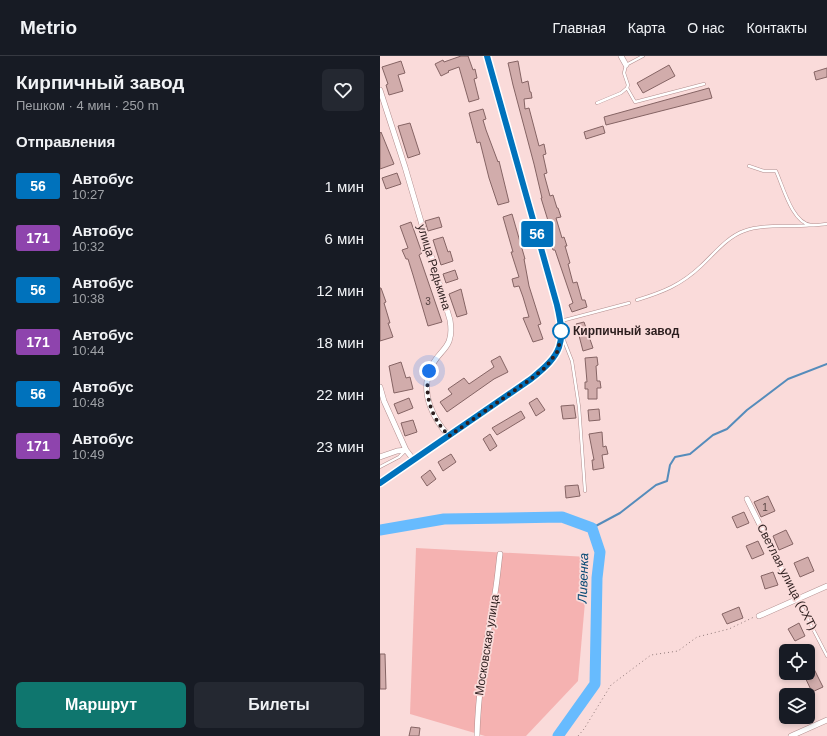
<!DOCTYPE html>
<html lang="ru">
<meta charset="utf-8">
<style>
:root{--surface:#171b24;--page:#242831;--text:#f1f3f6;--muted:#9ea1a6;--line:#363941;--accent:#0f766e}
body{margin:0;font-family:Helvetica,sans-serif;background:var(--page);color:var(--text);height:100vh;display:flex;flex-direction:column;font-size:15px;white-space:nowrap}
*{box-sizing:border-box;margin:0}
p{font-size:13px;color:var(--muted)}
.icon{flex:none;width:22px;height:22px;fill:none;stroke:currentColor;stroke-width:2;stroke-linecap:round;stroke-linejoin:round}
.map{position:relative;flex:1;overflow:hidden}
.details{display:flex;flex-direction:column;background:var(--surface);width:380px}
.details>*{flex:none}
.badge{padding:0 8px;border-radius:3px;font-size:14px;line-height:26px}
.controls{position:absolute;left:399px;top:588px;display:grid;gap:8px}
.controls a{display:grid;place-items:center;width:36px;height:36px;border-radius:6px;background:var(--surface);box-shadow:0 2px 6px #0003;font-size:20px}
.you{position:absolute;width:20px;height:20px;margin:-10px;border:3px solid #fff;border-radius:50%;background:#1a73e8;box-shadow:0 0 0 6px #1a73e833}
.map>.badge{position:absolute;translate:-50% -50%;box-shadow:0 0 0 2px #fff}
h2{padding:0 16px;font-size:15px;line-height:36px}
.round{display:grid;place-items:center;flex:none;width:42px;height:42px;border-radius:6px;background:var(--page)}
.headline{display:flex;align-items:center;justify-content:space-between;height:68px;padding:0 16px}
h1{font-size:19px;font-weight:700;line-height:30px}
.action{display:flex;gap:8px;margin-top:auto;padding:8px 16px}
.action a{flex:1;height:46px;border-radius:6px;background:var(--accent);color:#fff;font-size:16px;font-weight:700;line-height:46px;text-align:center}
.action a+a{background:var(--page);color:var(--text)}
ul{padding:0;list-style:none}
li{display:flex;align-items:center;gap:12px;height:52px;padding:0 16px}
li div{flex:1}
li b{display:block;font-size:15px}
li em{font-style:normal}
li .badge{min-width:44px;font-weight:700;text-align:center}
header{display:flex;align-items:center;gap:24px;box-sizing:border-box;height:56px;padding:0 20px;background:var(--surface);border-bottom:1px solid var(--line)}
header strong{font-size:19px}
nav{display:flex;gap:22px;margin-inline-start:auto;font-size:14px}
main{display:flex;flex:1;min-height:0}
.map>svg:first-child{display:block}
.green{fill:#f5b2b1}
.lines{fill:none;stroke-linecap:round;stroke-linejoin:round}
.stream{stroke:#558cbb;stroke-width:2}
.river{stroke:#67bbfe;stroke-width:11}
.building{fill:#d1acab;stroke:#856464}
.service-casing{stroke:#b38f8f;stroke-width:3.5}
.minor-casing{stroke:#b38f8f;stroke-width:6}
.tertiary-casing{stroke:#b38f8f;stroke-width:7}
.path{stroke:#907a79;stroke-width:1;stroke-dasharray:1 3;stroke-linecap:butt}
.service{stroke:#fff;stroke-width:2.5}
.minor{stroke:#fff;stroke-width:5}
.tertiary{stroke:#fff;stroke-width:6}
.line-casing{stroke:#fff;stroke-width:9}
.line{stroke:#0072bc;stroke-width:6}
.walk{stroke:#2c1e1e;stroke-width:4;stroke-dasharray:0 7.2}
.stop-dot{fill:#fff;stroke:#0072bc;stroke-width:2}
.labels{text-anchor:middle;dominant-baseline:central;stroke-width:3.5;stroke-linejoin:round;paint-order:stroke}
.number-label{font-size:10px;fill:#554241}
.street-label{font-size:12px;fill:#2c1e1e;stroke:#fadbda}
.stop-label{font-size:12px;font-weight:bold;fill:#2c1e1e;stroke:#fadbda;text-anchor:start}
.water-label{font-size:13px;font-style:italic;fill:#084a75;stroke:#fadbda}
</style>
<header>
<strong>Metrio</strong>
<nav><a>Главная</a><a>Карта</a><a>О нас</a><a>Контакты</a></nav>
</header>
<main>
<section class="details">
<div class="headline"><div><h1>Кирпичный завод</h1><p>Пешком · 4 мин · 250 m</p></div><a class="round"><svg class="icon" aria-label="heart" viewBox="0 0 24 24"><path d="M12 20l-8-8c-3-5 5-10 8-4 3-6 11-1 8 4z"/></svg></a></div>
<h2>Отправления</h2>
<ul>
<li><span class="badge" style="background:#0072bc;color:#fff">56</span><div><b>Автобус</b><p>10:27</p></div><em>1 мин</em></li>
<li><span class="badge" style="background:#8e44ad;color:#fff">171</span><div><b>Автобус</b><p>10:32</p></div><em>6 мин</em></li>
<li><span class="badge" style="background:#0072bc;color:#fff">56</span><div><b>Автобус</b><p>10:38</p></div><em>12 мин</em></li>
<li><span class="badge" style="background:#8e44ad;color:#fff">171</span><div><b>Автобус</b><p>10:44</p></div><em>18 мин</em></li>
<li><span class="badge" style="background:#0072bc;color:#fff">56</span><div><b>Автобус</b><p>10:48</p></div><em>22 мин</em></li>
<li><span class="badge" style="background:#8e44ad;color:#fff">171</span><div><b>Автобус</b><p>10:49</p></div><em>23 мин</em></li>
</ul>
<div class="action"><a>Маршрут</a><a>Билеты</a></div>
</section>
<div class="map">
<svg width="447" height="680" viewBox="0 0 447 680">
<rect width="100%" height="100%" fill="#fadbda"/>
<path class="green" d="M 36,492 L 209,501 L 198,625 L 146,680 L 105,680 L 30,658 Z"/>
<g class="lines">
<path class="stream" d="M 212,472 L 240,457 L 276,429 L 287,425 L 290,409 L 295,401 L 310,398 L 333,379 L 347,373 L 367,354 L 408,323 L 447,308"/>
<path class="river" d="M 0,474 L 64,463 L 182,461 L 212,472 L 220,496 L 217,522 L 215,628 L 178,680"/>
</g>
<path class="building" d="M 81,0 L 88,0 L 93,14 L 95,13 L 97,22 L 94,23 L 99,43 L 89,46 L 79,11 L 68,15 L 69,16 L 61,20 L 55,8 L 63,4 L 64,6 Z
M 21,5 L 25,17 L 18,19 L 23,35 L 9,39 L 6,29 L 8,28 L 2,11 Z
M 138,5 L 142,27 L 148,25 L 150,36 L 151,36 L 152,42 L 144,43 L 145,53 L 149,52 L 159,90 L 164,88 L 166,98 L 163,99 L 167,117 L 164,118 L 170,140 L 173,139 L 177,152 L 178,152 L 181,161 L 176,162 L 182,182 L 184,181 L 187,190 L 185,190 L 190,207 L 188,208 L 193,227 L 197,226 L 202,244 L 205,244 L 207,251 L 192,256 L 189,249 L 193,247 L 175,194 L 173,194 L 170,185 L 174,184 L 161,142 L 162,142 L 154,108 L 133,29 L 128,7 Z
M 289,9 L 295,20 L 263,37 L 257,27 Z
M 447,12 L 447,21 L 436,24 L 434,16 Z
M 329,32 L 332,42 L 226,69 L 224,61 Z
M 103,53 L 106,63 L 103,64 L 106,74 L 118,106 L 119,105 L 129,146 L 118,149 L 109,122 L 100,86 L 97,87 L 89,57 Z
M 30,67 L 40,98 L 28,102 L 18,70 Z
M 223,70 L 225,77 L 206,83 L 204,76 Z
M 1,76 L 14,108 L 0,113 L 0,77 Z
M 17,117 L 21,128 L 6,133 L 2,122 Z
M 132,158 L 145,203 L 144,203 L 149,230 L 161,268 L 158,269 L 163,283 L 153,286 L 143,262 L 149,261 L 143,241 L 139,230 L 134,231 L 132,223 L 139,221 L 131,196 L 133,196 L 123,161 Z
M 59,161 L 62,171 L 48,175 L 45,165 Z
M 31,166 L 42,197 L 39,199 L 62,266 L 48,270 L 33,219 L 28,203 L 26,203 L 22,194 L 28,192 L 20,170 Z
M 63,181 L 68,196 L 70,195 L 73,205 L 61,209 L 53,184 Z
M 75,214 L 78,223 L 66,227 L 63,218 Z
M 0,232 L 1,232 L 6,246 L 4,247 L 10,267 L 8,267 L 13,281 L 0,285 Z
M 81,233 L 87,258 L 77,261 L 69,238 Z
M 204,266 L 213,292 L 203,295 L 196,268 Z
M 120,300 L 128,316 L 114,323 L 67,356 L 60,346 L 72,338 L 68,333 L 84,322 L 89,328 L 114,311 L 111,305 Z
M 217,301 L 218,309 L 216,310 L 217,325 L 220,325 L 221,332 L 217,332 L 217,343 L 208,343 L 208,333 L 205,333 L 205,326 L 207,326 L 205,302 Z
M 21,306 L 26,322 L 30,321 L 33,333 L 14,337 L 9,310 Z
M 29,342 L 33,352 L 18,358 L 14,348 Z
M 157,342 L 165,354 L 156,360 L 149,347 Z
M 194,349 L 196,362 L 183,363 L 181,350 Z
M 219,353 L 220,364 L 209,365 L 208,354 Z
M 141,355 L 145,362 L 117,379 L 112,372 Z
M 33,364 L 37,376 L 25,380 L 21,367 Z
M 222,376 L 223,391 L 226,390 L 228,398 L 222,399 L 224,412 L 213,414 L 212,404 L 214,404 L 209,378 Z
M 110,378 L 117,390 L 110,395 L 103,383 Z
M 71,398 L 76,406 L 63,415 L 58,406 Z
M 50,414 L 56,423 L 47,430 L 41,421 Z
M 198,429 L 200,440 L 186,442 L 185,430 Z
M 388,440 L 395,455 L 381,461 L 374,446 Z
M 364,456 L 369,467 L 357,472 L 352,461 Z
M 406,474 L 413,488 L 399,494 L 393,480 Z
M 378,485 L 384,498 L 372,503 L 366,490 Z
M 428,501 L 434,515 L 420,521 L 414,507 Z
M 393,516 L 398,529 L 385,533 L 381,520 Z
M 359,551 L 363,562 L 347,568 L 342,558 Z
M 419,567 L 425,580 L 415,585 L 408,573 Z
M 0,598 L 5,598 L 6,633 L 0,633 Z
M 428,601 L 443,631 L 432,636 L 423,617 L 428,617 Z
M 31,671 L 40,672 L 39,680 L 29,680 Z"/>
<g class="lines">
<defs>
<path id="service" d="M 247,32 L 255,46 L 324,28
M 217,47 L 241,37 L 247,32 L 248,29 L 244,17 L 246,9 L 263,0
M 369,110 L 384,115 L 396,115 C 403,130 412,167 431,169 C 436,170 442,168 447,168
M 257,244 C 283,236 301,229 321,210 C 334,198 347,181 364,175 C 385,167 409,172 431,169
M 181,265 L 249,247
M 183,282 L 192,305 L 199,351 L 205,435
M 0,411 L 19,401 L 25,395
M 418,544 L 447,600"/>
<path id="minor" d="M 241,0 L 246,9
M 0,34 L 25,111 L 70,264 C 75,295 58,292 50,314 C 40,338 54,364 69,380
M 0,331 L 4,345 L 26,394
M 0,401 L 17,395 L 26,394 L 33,403
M 367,443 L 417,543
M 379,560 L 447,530
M 97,680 C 98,634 106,589 114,543 C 117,528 118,513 120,498
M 411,680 L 447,664"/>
<path id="tertiary" d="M 0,427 L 151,323 C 182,298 186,288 177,249 L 107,0"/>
</defs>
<use href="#service" class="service-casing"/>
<use href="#minor" class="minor-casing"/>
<use href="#tertiary" class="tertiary-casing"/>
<path class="path" d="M 198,680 L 204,673 L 231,629 L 271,599 L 298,595 L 317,581 L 349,573 L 374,561"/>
<use href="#service" class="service"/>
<use href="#minor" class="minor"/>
<use href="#tertiary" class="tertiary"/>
</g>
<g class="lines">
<defs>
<path id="line" d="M 0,427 L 151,323 C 182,298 186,288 177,249 L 107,0"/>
</defs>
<use href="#line" class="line-casing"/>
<use href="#line" class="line"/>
<path class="walk" d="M 49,315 C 44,341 51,361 69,380 L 151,323 L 166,311 L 177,296 L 182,279 L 181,275"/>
</g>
<circle class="stop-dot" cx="181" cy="275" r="8"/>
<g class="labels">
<g class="number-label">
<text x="48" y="245">3</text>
<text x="385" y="451">1</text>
</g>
<g class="street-label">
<text transform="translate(54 211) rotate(73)">улица Редькина</text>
<text transform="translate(407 521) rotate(63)">Светлая улица (СХТ)</text>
<text transform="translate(107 589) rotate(-81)">Московская улица</text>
</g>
<g class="stop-label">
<text x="193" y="275">Кирпичный завод</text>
</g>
<g class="water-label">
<text transform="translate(203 522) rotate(-88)">Ливенка</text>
</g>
</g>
</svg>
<div class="controls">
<a><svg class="icon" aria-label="locate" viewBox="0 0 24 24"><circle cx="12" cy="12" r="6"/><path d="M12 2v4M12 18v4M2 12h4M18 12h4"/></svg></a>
<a><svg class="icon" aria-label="layers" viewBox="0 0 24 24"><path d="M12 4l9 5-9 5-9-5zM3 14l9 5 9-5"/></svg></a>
</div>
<div class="you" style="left:49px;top:315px"></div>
<b class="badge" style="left:157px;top:178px;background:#0072bc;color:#fff">56</b>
</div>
</main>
